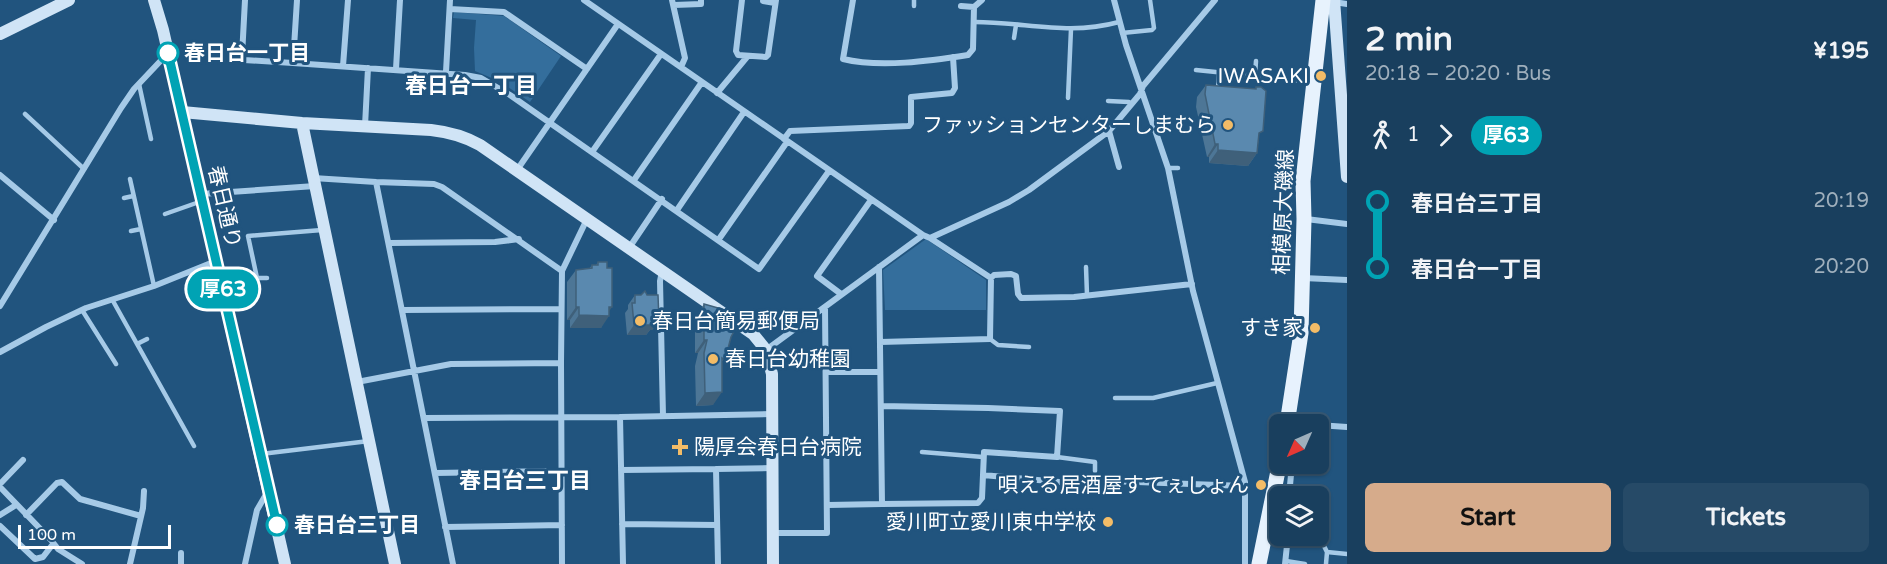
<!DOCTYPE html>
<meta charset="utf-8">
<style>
:root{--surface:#193f5e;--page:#264a67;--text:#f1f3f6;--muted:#9fafbc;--line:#375873;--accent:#d6ab8b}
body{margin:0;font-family:"Varela Round","Noto Sans JP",sans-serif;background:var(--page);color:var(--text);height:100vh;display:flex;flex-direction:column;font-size:22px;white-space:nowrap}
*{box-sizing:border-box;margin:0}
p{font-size:20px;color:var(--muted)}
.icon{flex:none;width:33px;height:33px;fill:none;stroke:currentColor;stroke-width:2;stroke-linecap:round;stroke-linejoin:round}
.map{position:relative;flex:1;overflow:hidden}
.details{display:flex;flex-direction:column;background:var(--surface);width:540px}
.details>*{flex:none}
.badge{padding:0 12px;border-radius:20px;font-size:21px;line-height:39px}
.needle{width:39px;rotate:225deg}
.fabs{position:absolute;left:1269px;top:414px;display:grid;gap:12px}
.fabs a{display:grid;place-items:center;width:60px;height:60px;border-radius:9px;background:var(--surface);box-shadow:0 2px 4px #0004,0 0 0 2px var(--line);font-size:30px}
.scale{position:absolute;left:18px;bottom:15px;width:153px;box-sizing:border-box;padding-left:6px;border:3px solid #fff;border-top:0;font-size:16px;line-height:21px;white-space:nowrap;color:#fff;-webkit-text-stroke:4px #21547e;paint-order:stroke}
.map>.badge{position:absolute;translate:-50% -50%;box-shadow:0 0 0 3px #fff}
.legs{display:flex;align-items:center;gap:9px;height:66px;padding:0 18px;font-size:20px}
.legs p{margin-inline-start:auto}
.summary{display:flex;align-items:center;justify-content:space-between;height:102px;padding:0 18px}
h1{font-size:33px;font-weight:800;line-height:45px}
.cta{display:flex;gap:12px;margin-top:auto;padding:12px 18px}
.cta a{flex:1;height:69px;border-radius:9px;background:var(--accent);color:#111;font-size:24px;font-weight:800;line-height:69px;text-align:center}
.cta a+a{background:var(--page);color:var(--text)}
ul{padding:0 18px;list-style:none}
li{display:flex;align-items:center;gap:21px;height:66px;font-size:22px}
li i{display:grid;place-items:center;width:9px;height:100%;margin:0 8px;background:currentColor}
li i::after{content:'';width:15px;height:15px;margin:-8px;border:4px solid;border-radius:50%;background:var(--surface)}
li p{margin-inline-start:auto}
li:first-child i{background:linear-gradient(#0000 50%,currentColor 0)}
li:last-child i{background:linear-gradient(currentColor 50%,#0000 0)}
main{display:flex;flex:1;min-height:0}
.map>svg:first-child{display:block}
.green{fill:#346e9c}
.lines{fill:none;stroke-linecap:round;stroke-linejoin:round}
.lane{stroke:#a6cae7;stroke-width:4.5}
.street{stroke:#a6cae7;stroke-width:6}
.secondary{stroke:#d0e4f6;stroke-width:12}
.primary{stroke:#e7f2fd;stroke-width:15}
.wall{fill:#4d7696}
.shaded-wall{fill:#3f607a}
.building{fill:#5a89af;stroke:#3f607a;stroke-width:1.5}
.line-1-casing{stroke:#fff;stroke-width:14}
.line-1{stroke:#00a3b4;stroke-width:9}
.stop-1-dot{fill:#fff;stroke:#00a3b4;stroke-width:3}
.poi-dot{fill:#f3bc67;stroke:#21547e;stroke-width:2}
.labels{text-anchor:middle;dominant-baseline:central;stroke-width:6;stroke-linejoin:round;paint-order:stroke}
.stop-label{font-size:21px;font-weight:bold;fill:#fff;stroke:#21547e;text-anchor:start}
.poi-label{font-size:21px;fill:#fff;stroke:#21547e;text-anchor:end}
.street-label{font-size:21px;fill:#fff;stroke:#21547e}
.neighbourhood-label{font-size:22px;font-weight:bold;fill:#fff;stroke:#21547e}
</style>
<main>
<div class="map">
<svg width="1347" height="564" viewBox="0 0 1347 564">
<rect width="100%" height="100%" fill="#21547e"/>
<path class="green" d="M 454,12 L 504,16 L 561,56 L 530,102 L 499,81 L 475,71 L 474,48 L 476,20 L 453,18 Z
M 926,239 L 986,280 L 986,310 L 885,310 L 883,270 Z"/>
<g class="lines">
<path class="lane" d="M 914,6 L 914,0
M 975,22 C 1026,22 1068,36 1119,22
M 1122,33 L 1152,30 L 1154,28 L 1150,0
M 1014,38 L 1016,25
M 1196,70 L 1313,82
M 1255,76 L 1256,61
M 139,84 L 151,139
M 1218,90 L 1219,72
M 1068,98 L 1071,29
M 1108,101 L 1129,102 L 1132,104
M 25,114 L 84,169
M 1154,125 L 1164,125
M 1168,168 L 1178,168
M 130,179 L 154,286
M 124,198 L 133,196
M 165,214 L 202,201
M 131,231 L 141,229
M 1086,267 L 1087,295
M 257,278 L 267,278
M 221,281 L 257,278 L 248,236 L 322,230
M 113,301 L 194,446
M 82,310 L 116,364
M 990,339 L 998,345 L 1029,347
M 137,344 L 147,339
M 1115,398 L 1153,398 L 1217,383
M 922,452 L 983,457
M 261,454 L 369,441
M 1057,457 L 1095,462 L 1095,471
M 1288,537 L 1323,544 L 1327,552 L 1326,564
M 1327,552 L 1347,554
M 1286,561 L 1305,564"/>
<path class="street" d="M 245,0 L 242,56 L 244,60 L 293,63
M 297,0 L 293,63 L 465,75 L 481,78 L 510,95 L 759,269 L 829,171
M 584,0 L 923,235
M 672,0 L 685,58 L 681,67
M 742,0 L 736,51 L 738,55 L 766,57 L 768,55 L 776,0
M 853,0 L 843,59 C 880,68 930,61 968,55 L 973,49 L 974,7 L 982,0
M 1114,0 L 1126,45 L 1168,168 L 1193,291 L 1245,482 L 1245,564
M 763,1 L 775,3
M 1334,2 L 1347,4
M 674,5 L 701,4 L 701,0
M 961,6 L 974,7
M 450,9 L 504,12 L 587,69
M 343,66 L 348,0
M 396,69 L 400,0
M 446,72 L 450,0
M 717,93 L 747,57
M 365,126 L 368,68
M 1109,131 L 1119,167
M 784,139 L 790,131 L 909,126 L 911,123 L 911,97 L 952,93 L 955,88 L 953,57
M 592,152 L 661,54
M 517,170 L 618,24
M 0,175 L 54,220
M 313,178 L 376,182 L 453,564
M 634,180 L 702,82
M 376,182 L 434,184 L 442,187 L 562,271
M 201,194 L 315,186
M 677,210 L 744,112
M 1306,219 L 1347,224
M 719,239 L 787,142
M 389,243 L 495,242 L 519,239
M 629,248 L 662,199
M 879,267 L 882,504 L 978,503 L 982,498 L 984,452 L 1057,457 L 1060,411 L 988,408 L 881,406
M 662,271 L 660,281 L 663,416
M 991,278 L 994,275 L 1011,274 L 1016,276 L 1018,294 L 1021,298 L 1074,297 L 1192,284
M 1303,278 L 1347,280
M 841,294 L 817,276 L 871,200
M 0,306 L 121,108 L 134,89 L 168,53
M 403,310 L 561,309
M 880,342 L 990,339 L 991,278 L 930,238
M 766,350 L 923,235 L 930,238 L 1009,202 L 1029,190 L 1109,131 L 1140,94 L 1143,86 L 1215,0
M 0,352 L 46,327 L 86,308 L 154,286 L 216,261
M 827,372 L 880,372
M 357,382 L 451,364 L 561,363
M 620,417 L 772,414
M 424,418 L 620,417 L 623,564
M 1287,422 L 1317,424
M 1318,425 L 1347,427
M 621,470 L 716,469
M 435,473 L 561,471
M 983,475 L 1070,483 L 1110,481 L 1245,486
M 0,484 L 23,460
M 0,487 L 51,540 L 58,549 L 82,564
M 1289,496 L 1292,464
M 828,505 L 882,504
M 0,515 L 16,505
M 26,515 L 57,483 L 62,482 L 80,499 L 141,516
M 622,524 L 717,525
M 0,526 L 35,559 L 43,557 L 53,544
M 445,527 L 562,525
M 773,533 L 827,533 L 825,307
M 130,564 L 143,508 L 144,491
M 181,564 L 181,553
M 245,564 L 257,510 L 268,491
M 562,564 L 561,363 L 562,271 L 587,219
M 718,564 L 716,469 L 772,468
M 1285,564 L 1288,536"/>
<path class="secondary" d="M 154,0 L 163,30 L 285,564
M 1334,0 L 1347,177
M 0,34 L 69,0
M 182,112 L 302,123 L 431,130 C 449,132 464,136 480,145 L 753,334 L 766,350 L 772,374 L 773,564
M 302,123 L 395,564"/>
<path class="primary" d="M 1287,424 L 1301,333 L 1304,219 L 1303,181 L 1323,0
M 1259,564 L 1280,461"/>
</g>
<path class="wall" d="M 1206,85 L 1255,89 L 1256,87 L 1259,136 L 1257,153 L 1248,166 L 1209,163 L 1209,157 L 1207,157 L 1196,107 L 1197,97 Z
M 216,170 L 226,177 L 224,180 L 215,182 L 213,173 Z
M 598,262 L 609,311 L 601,328 L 570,328 L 570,320 L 567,320 L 567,282 L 576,270 L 589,269 L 592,265 L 596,265 Z
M 635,295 L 659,321 L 652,330 L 650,330 L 646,335 L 627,335 L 625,313 L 628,309 L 628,305 Z
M 704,304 L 731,337 L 722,364 L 713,405 L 696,406 L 695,366 L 698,353 L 695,353 L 695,317 Z"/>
<path class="shaded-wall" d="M 1215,144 L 1218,144 L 1209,157 L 1207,157 Z
M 1218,150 L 1257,153 L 1248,166 L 1209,163 Z
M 226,177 L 224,180 L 215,182 L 218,179 Z
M 576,307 L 579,307 L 570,320 L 567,320 Z
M 609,307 L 612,307 L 606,316 L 609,316 L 601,328 L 570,328 L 579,315 Z
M 653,321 L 659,321 L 652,330 L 650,330 L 646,335 L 627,335 L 634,325 Z
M 704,340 L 707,340 L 698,353 L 695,353 Z
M 722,392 L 713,405 L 696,406 L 705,393 Z"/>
<path class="building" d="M 1206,85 L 1256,89 L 1256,87 L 1261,87 L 1266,91 L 1263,131 L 1259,133 L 1257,153 L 1218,150 L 1218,144 L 1215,144 L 1205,94 Z
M 224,168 L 226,177 L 218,179 L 216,170 Z
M 598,262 L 607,262 L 607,268 L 612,268 L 612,307 L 609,307 L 609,316 L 579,315 L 579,307 L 576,307 L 576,270 L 592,268 L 592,265 L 598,265 Z
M 645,291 L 647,295 L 658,295 L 659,321 L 653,321 L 653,325 L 634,325 L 632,303 L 635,303 L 635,295 L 641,295 Z
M 704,304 L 729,311 L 730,317 L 740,320 L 731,337 L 725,360 L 722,358 L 722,392 L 705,393 L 704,353 L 707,340 L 704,340 Z"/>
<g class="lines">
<defs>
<path id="line-1" d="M 168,53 L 277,525"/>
</defs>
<use href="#line-1" class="line-1-casing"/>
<use href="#line-1" class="line-1"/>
</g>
<g class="stop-1-dot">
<circle cx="168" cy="53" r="10"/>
<circle cx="277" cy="525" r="10"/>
</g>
<g class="poi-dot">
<circle cx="1321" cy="76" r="6"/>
<circle cx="1228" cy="125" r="6"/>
<circle cx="640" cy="321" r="6"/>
<circle cx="1315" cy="328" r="6"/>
<circle cx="713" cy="359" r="6"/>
<path d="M677 438h6v6h6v6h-6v6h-6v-6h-6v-6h6z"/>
<circle cx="1261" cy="485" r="6"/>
<circle cx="1108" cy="522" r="6"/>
</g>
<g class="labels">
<g class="stop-label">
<text x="184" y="53">春日台一丁目</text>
<text x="294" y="525">春日台三丁目</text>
</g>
<g class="poi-label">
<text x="1309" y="76">IWASAKI</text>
<text x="1216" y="125">ファッションセンターしまむら</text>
<text x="652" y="321" text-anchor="start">春日台簡易郵便局</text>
<text x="1303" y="328">すき家</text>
<text x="725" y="359" text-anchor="start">春日台幼稚園</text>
<text x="694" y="447" text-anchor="start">陽厚会春日台病院</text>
<text x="1249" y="485">唄える居酒屋すてぇしょん</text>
<text x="1096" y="522">愛川町立愛川東中学校</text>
</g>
<g class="street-label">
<text transform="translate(224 207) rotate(77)">春日通り</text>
<text transform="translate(1284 212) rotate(-88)">相模原大磯線</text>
</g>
<g class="neighbourhood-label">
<text x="471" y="86">春日台一丁目</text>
<text x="525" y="481">春日台三丁目</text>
</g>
</g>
</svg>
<div class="fabs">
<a><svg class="needle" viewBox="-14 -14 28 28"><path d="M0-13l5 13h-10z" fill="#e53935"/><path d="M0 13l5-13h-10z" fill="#9fafbc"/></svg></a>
<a><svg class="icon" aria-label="layers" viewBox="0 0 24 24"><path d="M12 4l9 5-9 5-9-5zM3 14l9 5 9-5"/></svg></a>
</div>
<div class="scale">100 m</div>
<b class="badge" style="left:223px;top:289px;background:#00a3b4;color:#fff">厚63</b>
</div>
<section class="details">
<div class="summary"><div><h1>2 min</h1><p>20:18 – 20:20 · Bus</p></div><b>¥195</b></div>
<div class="legs"><svg class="icon" aria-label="walk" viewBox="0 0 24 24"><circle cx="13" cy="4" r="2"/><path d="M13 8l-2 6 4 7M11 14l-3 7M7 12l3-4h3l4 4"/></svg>1<svg class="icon" aria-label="forward" viewBox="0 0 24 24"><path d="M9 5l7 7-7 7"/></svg><b class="badge" style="background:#00a3b4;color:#fff">厚63</b></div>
<ul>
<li><i style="color:#00a3b4"></i><b>春日台三丁目</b><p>20:19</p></li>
<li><i style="color:#00a3b4"></i><b>春日台一丁目</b><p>20:20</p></li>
</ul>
<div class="cta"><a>Start</a><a>Tickets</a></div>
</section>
</main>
